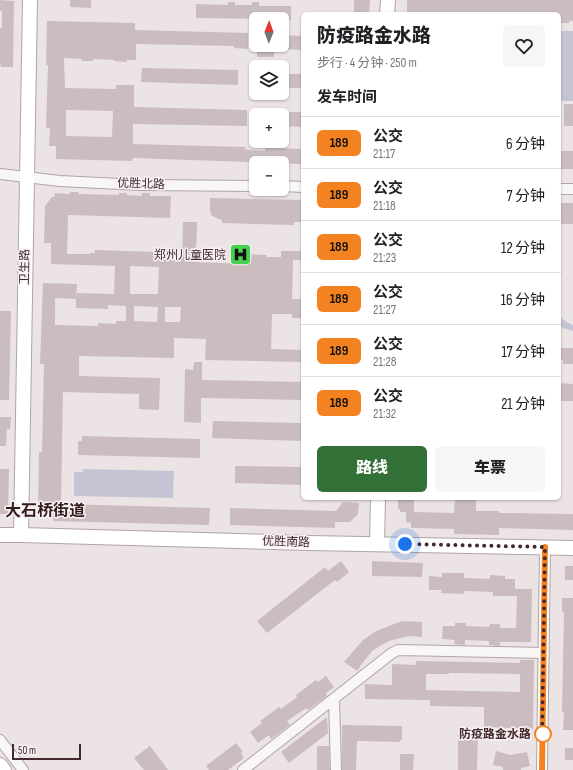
<!DOCTYPE html>
<html lang="zh">
<meta charset="utf-8">
<style>
:root{--surface:#fff;--page:#f6f6f6;--text:#202124;--muted:#757577;--line:#e0e0e0;--accent:#327038}
body{margin:0;font-family:"Sofia Sans Condensed","Noto Sans SC",sans-serif;background:var(--page);color:var(--text);height:100vh;display:flex;flex-direction:column;font-size:15px;white-space:nowrap}
*{box-sizing:border-box;margin:0}
p{font-size:13px;color:var(--muted)}
.icon{flex:none;width:22px;height:22px;fill:none;stroke:currentColor;stroke-width:2;stroke-linecap:round;stroke-linejoin:round}
.map{position:relative;flex:1;overflow:hidden}
.sheet{position:absolute;left:301px;top:12px;width:260px;height:488px;display:flex;flex-direction:column;background:var(--surface);border-radius:6px;box-shadow:0 1px 3px #0004}
.sheet>*{flex:none}
.badge{padding:0 8px;border-radius:6px;font-size:14px;line-height:26px}
.needle{width:26px;rotate:1deg}
.buttons{position:absolute;left:249px;top:12px;display:grid;gap:8px}
.buttons a{display:grid;place-items:center;width:40px;height:40px;border-radius:6px;background:var(--surface);box-shadow:0 1px 3px #0004;font-size:20px}
.scale{position:absolute;left:12px;bottom:10px;width:69px;box-sizing:border-box;padding-left:4px;border:2px solid #442a2e;border-top:0;font-size:11px;line-height:14px;white-space:nowrap;color:#442a2e;-webkit-text-stroke:3px #f8f2f4;paint-order:stroke}
.you{position:absolute;width:20px;height:20px;margin:-10px;border:3px solid #fff;border-radius:50%;background:#1a73e8;box-shadow:0 0 0 6px #1a73e833}
.map>.badge{position:absolute;translate:-50% -50%;box-shadow:0 0 0 2px #fff}
h2{padding:0 16px;font-size:15px;line-height:36px}
.round{display:grid;place-items:center;flex:none;width:42px;height:42px;border-radius:6px;background:var(--page)}
.summary{display:flex;align-items:center;justify-content:space-between;height:68px;padding:0 16px}
h1{font-size:19px;font-weight:800;line-height:30px}
.primary-button{display:flex;gap:8px;margin-top:auto;padding:8px 16px}
.primary-button a{flex:1;height:46px;border-radius:6px;background:var(--accent);color:#fff;font-size:16px;font-weight:800;line-height:46px;text-align:center}
.primary-button a+a{background:var(--page);color:var(--text)}
ul{padding:0;list-style:none}
li{display:flex;align-items:center;gap:12px;height:52px;padding:0 16px;border-top:1px solid var(--line)}
li div{flex:1}
li b{display:block;font-size:15px}
li em{font-style:normal}
li .badge{min-width:44px;font-weight:700;text-align:center}
.map>svg:first-child{display:block}
.green{fill:#c4c4d5}
.building{fill:#cbbdbf;fill-rule:evenodd}
.lines{fill:none;stroke-linecap:round;stroke-linejoin:round}
.street-casing{stroke:#b2a4a6;stroke-width:12}
.secondary-casing{stroke:#b2a4a6;stroke-width:16}
.street{stroke:#f9f6f6;stroke-width:10}
.secondary{stroke:#fff;stroke-width:14}
.line-casing{stroke:#fff;stroke-width:9}
.line{stroke:#f58220;stroke-width:6}
.walk{stroke:#442a2e;stroke-width:4;stroke-dasharray:0 7.2}
.stop-dot{fill:#fff;stroke:#f58220;stroke-width:2}
.labels{text-anchor:middle;dominant-baseline:central;stroke-width:3;stroke-linejoin:round;paint-order:stroke}
.street-label{font-size:12px;fill:#442a2e;stroke:#f8f2f4}
.poi-label{font-size:12px;fill:#442a2e;stroke:#f8f2f4;text-anchor:end}
.stop-label{font-size:12px;font-weight:bold;fill:#442a2e;stroke:#f8f2f4;text-anchor:end}
.district-label{font-size:16px;font-weight:bold;fill:#341c1f;stroke:#f8f2f4}
</style>
<div class="map">
<svg width="573" height="770" viewBox="0 0 573 770">
<rect width="100%" height="100%" fill="#ebe3e4"/>
<path class="green" d="M 559,31 L 573,31 L 573,101 L 559,101 Z
M 559,315 L 566,322 L 573,325 L 573,331 L 563,328 L 559,324 Z
M 83,469 L 174,471 L 173,498 L 74,496 L 74,472 L 83,472 Z"/>
<path class="building" d="M 0,0 L 14,1 L 13,67 L 1,67 L 0,63 L 0,28 L 2,28 L 2,11 L 0,11 Z
M 70,0 L 91,0 L 91,8 L 70,7 Z
M 354,0 L 370,0 L 369,14 L 354,14 Z
M 407,0 L 573,0 L 573,21 L 569,21 L 569,23 L 559,23 L 559,14 L 407,14 Z
M 228,2 L 235,2 L 235,5 L 252,5 L 252,2 L 259,2 L 259,6 L 291,6 L 291,20 L 282,20 L 282,19 L 196,18 L 196,4 L 228,5 Z
M 47,21 L 135,23 L 135,30 L 248,33 L 248,49 L 234,48 L 234,46 L 136,44 L 136,60 L 127,60 L 127,62 L 114,61 L 114,60 L 93,59 L 93,61 L 81,61 L 82,59 L 64,58 L 65,88 L 116,89 L 116,85 L 134,85 L 134,107 L 247,110 L 247,126 L 133,124 L 133,144 L 245,147 L 245,149 L 248,150 L 265,151 L 265,148 L 303,149 L 303,164 L 133,158 L 132,161 L 56,159 L 56,146 L 49,146 L 50,128 L 46,128 L 48,65 L 46,65 ZM 66,110 L 113,111 L 112,137 L 66,136 Z
M 282,35 L 303,36 L 303,50 L 282,49 Z
M 257,45 L 274,45 L 274,57 L 257,57 Z
M 142,68 L 238,70 L 238,85 L 141,82 Z
M 284,74 L 303,74 L 303,88 L 282,88 L 282,76 L 284,76 Z
M 564,104 L 573,104 L 573,126 L 564,126 Z
M 282,112 L 303,112 L 303,127 L 282,126 Z
M 559,151 L 573,151 L 573,169 L 559,169 Z
M 70,192 L 79,192 L 78,194 L 119,195 L 119,193 L 127,193 L 127,195 L 142,196 L 142,193 L 150,193 L 150,196 L 171,196 L 170,218 L 68,215 L 67,254 L 90,254 L 90,253 L 95,253 L 95,250 L 158,252 L 159,258 L 182,259 L 183,222 L 197,222 L 196,262 L 245,264 L 245,254 L 267,255 L 266,257 L 281,257 L 281,251 L 303,251 L 303,260 L 293,260 L 292,299 L 303,299 L 303,318 L 292,318 L 292,314 L 272,314 L 271,349 L 303,350 L 303,362 L 205,360 L 206,339 L 174,338 L 174,358 L 79,356 L 79,376 L 160,378 L 159,410 L 139,409 L 139,394 L 63,392 L 61,504 L 210,508 L 209,525 L 53,521 L 53,515 L 38,515 L 39,452 L 42,452 L 44,364 L 40,364 L 43,283 L 77,284 L 76,299 L 77,293 L 114,294 L 115,266 L 51,264 L 51,243 L 44,243 L 45,205 L 46,205 L 51,198 L 55,196 L 55,193 L 70,194 ZM 130,266 L 159,267 L 158,294 L 130,294 ZM 55,298 L 76,299 L 76,308 L 108,309 L 108,305 L 126,306 L 126,321 L 116,321 L 116,324 L 98,323 L 98,326 L 55,325 ZM 134,306 L 158,307 L 157,322 L 134,321 ZM 165,307 L 181,307 L 180,322 L 165,322 Z
M 210,198 L 303,200 L 303,222 L 294,222 L 294,225 L 222,223 L 222,220 L 212,216 L 210,211 Z
M 559,203 L 573,203 L 573,224 L 559,224 Z
M 0,311 L 11,311 L 9,400 L 0,400 Z
M 559,348 L 573,348 L 573,364 L 563,364 L 563,360 L 559,360 Z
M 194,362 L 202,362 L 202,380 L 303,382 L 303,400 L 201,398 L 201,423 L 184,422 L 185,369 L 193,370 Z
M 559,383 L 573,384 L 573,401 L 559,401 Z
M 0,417 L 11,417 L 10,429 L 7,429 L 6,446 L 0,446 Z
M 213,421 L 303,423 L 303,441 L 212,438 Z
M 82,436 L 200,439 L 200,458 L 78,455 L 78,441 L 82,441 Z
M 235,466 L 303,467 L 303,485 L 235,483 Z
M 0,469 L 9,469 L 8,514 L 0,514 Z
M 400,498 L 414,498 L 414,512 L 454,513 L 455,498 L 476,498 L 476,511 L 499,511 L 499,513 L 573,514 L 573,530 L 499,528 L 499,535 L 454,534 L 454,529 L 411,528 L 411,523 L 406,522 L 406,512 L 400,512 L 400,509 L 398,509 L 398,499 L 400,499 Z
M 343,502 L 359,503 L 358,514 L 350,522 L 335,522 L 335,528 L 230,525 L 230,508 L 336,511 Z
M 341,561 L 349,572 L 337,582 L 335,580 L 267,633 L 257,621 L 325,567 L 328,571 Z
M 372,561 L 423,563 L 422,577 L 372,576 Z
M 565,566 L 573,566 L 573,580 L 565,580 Z
M 442,573 L 464,573 L 464,578 L 490,579 L 490,575 L 505,576 L 505,579 L 515,579 L 515,589 L 532,589 L 531,642 L 500,642 L 500,646 L 492,645 L 489,645 L 489,641 L 465,640 L 465,645 L 454,644 L 455,640 L 442,639 L 443,626 L 455,626 L 455,623 L 466,623 L 466,626 L 489,627 L 490,624 L 500,624 L 500,628 L 516,628 L 517,596 L 493,596 L 493,592 L 464,591 L 464,594 L 441,593 L 442,590 L 429,590 L 429,576 L 442,577 Z
M 562,598 L 573,598 L 573,730 L 563,730 L 564,712 L 562,712 L 564,612 L 562,612 Z
M 402,621 L 422,622 L 422,637 L 409,636 L 392,640 L 383,644 L 372,651 L 364,661 L 357,671 L 344,662 L 363,640 L 376,631 Z
M 520,660 L 534,660 L 533,729 L 484,727 L 484,707 L 430,706 L 430,700 L 365,699 L 365,684 L 392,685 L 392,664 L 416,665 L 416,661 L 520,663 ZM 449,673 L 520,674 L 520,692 L 426,690 L 426,674 L 449,674 Z
M 326,676 L 334,687 L 326,693 L 327,696 L 308,710 L 306,708 L 287,721 L 290,725 L 271,739 L 269,735 L 258,743 L 250,732 L 262,723 L 260,721 L 279,707 L 281,709 L 297,697 L 296,695 L 316,680 L 318,682 Z
M 327,717 L 328,733 L 289,763 L 281,752 Z
M 342,725 L 402,726 L 402,740 L 400,740 L 400,742 L 357,741 L 356,770 L 342,770 Z
M 467,729 L 478,729 L 477,770 L 458,770 L 458,734 L 467,734 Z
M 236,743 L 243,752 L 241,753 L 244,758 L 228,770 L 209,770 L 206,766 Z
M 150,746 L 163,763 L 168,770 L 144,770 L 134,758 Z
M 317,746 L 329,746 L 330,770 L 317,770 Z
M 565,748 L 573,748 L 573,760 L 565,760 Z
M 496,751 L 510,755 L 527,752 L 530,766 L 521,768 L 521,770 L 503,770 L 503,767 L 493,765 Z
M 400,754 L 414,754 L 413,770 L 400,770 Z"/>
<g class="lines">
<defs>
<path id="street" d="M 0,174 L 60,181 L 141,185 L 256,186
M 282,186 L 303,187
M 559,189 L 573,189
M 334,699 L 336,770
M 0,740 L 23,770
M 243,770 L 392,653 L 398,650 L 544,653
M 542,770 L 545,547"/>
<path id="secondary" d="M 387,14 L 388,0
M 0,535 L 21,535 L 309,543 L 573,548
M 21,535 L 30,0
M 377,543 L 378,498
M 0,765 L 4,770"/>
</defs>
<use href="#street" class="street-casing"/>
<use href="#secondary" class="secondary-casing"/>
<use href="#street" class="street"/>
<use href="#secondary" class="secondary"/>
</g>
<g class="lines">
<defs>
<path id="line" d="M 542,770 L 545,547"/>
</defs>
<use href="#line" class="line-casing"/>
<use href="#line" class="line"/>
<path class="walk" d="M 405,544 L 545,547 L 542,741 L 543,734"/>
</g>
<defs>
<symbol id="hospital-square" viewBox="-11 -11 22 22"><rect x="-9" y="-9" width="18" height="18" rx="4" fill="#47d150" stroke="#f8f2f4"/><path d="M-5-5h3v3.5h4V-5h3V5h-3V1.5h-4V5h-3Z" fill="#111"/></symbol>
</defs>
<g fill-rule="evenodd">
<use href="#hospital-square" x="228" y="242" width="25" height="25"/>
</g>
<circle class="stop-dot" cx="543" cy="734" r="8"/>
<g class="labels">
<g class="street-label">
<text transform="translate(141 184) rotate(2)">优胜北路</text>
<text transform="translate(25 267) rotate(-89)">卫生路</text>
<text transform="translate(286 542) rotate(2)">优胜南路</text>
</g>
<g class="poi-label">
<text x="226" y="255">郑州儿童医院</text>
</g>
<g class="stop-label">
<text x="531" y="734">防疫路金水路</text>
</g>
<g class="district-label">
<text x="45" y="511">大石桥街道</text>
</g>
</g>
</svg>
<div class="buttons">
<a><svg class="needle" viewBox="-14 -14 28 28"><path d="M0-13l5 13h-10z" fill="#e53935"/><path d="M0 13l5-13h-10z" fill="#757577"/></svg></a>
<a><svg class="icon" aria-label="layers" viewBox="0 0 24 24"><path d="M12 4l9 5-9 5-9-5zM3 14l9 5 9-5"/></svg></a>
<a>+</a>
<a>−</a>
</div>
<div class="scale">50 m</div>
<div class="you" style="left:405px;top:544px"></div>
<section class="sheet">
<div class="summary"><div><h1>防疫路金水路</h1><p>步行 · 4 分钟 · 250 m</p></div><a class="round"><svg class="icon" aria-label="heart" viewBox="0 0 24 24"><path d="M12 20l-8-8c-3-5 5-10 8-4 3-6 11-1 8 4z"/></svg></a></div>
<h2>发车时间</h2>
<ul>
<li><span class="badge" style="background:#f58220;color:#111">189</span><div><b>公交</b><p>21:17</p></div><em>6 分钟</em></li>
<li><span class="badge" style="background:#f58220;color:#111">189</span><div><b>公交</b><p>21:18</p></div><em>7 分钟</em></li>
<li><span class="badge" style="background:#f58220;color:#111">189</span><div><b>公交</b><p>21:23</p></div><em>12 分钟</em></li>
<li><span class="badge" style="background:#f58220;color:#111">189</span><div><b>公交</b><p>21:27</p></div><em>16 分钟</em></li>
<li><span class="badge" style="background:#f58220;color:#111">189</span><div><b>公交</b><p>21:28</p></div><em>17 分钟</em></li>
<li><span class="badge" style="background:#f58220;color:#111">189</span><div><b>公交</b><p>21:32</p></div><em>21 分钟</em></li>
</ul>
<div class="primary-button"><a>路线</a><a>车票</a></div>
</section>
</div>
